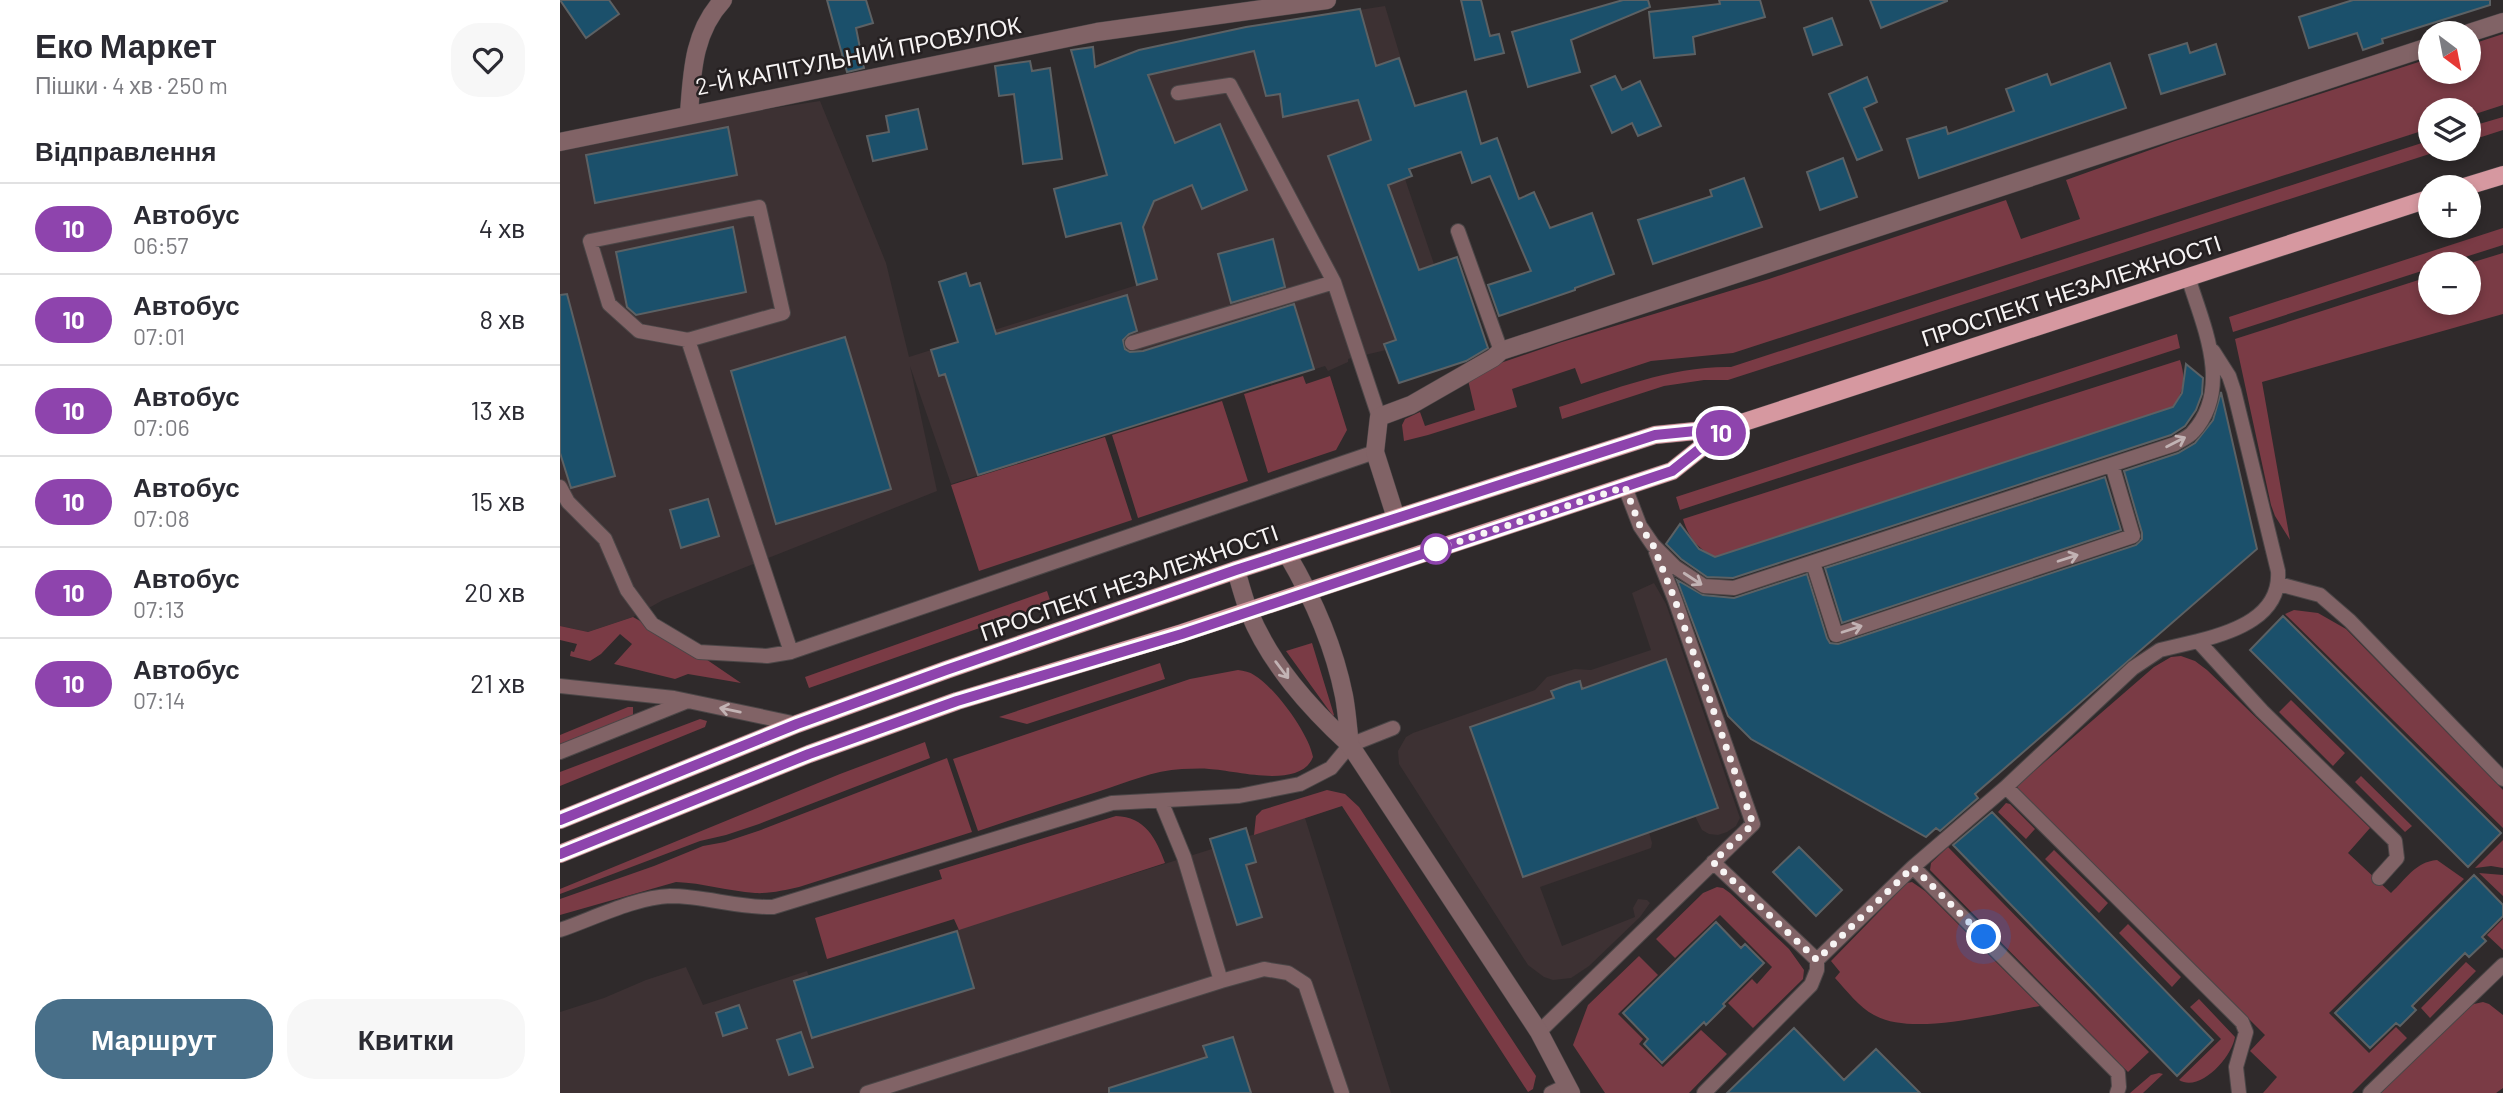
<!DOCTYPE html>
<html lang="uk">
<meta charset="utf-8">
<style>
:root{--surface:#fff;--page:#f7f7f7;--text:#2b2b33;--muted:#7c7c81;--line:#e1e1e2;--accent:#486f89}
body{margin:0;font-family:Barlow,sans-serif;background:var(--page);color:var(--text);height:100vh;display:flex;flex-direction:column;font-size:26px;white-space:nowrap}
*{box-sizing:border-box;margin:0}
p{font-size:23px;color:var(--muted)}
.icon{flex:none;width:38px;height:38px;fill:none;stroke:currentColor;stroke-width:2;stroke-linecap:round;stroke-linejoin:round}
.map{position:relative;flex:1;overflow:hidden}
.details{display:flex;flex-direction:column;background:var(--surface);width:560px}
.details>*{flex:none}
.badge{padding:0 14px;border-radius:23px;font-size:24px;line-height:46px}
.needle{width:46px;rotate:148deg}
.fabs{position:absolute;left:1858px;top:21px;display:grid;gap:14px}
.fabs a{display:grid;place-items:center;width:63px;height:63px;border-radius:50%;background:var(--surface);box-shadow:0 4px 10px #0003;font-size:35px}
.you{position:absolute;width:35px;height:35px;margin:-18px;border:5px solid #fff;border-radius:50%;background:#1a73e8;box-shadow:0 0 0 10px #1a73e833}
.map>.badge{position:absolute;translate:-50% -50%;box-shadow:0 0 0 4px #fff}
h2{padding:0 35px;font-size:26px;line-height:63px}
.round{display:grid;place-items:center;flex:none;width:74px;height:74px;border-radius:28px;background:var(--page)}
.headline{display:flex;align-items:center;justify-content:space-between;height:119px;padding:0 35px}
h1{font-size:33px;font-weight:600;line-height:52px}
.action{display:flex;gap:14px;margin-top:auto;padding:14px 35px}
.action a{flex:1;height:80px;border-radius:28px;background:var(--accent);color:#fff;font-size:28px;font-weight:600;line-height:80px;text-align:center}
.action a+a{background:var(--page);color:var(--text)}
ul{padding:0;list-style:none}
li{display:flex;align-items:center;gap:21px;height:91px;padding:0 35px;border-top:2px solid var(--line)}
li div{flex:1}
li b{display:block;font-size:26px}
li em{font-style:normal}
li .badge{min-width:77px;font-weight:700;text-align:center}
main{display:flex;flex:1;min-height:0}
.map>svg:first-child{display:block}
.built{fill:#3d3133}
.green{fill:#7a3b45}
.building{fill:#1b506b;stroke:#5c6164;stroke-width:2}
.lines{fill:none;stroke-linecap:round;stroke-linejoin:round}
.service-casing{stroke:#4b4647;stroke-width:16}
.minor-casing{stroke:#4b4647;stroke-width:19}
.tertiary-casing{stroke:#4b4647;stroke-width:19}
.primary-casing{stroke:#4b4647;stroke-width:19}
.service{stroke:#816366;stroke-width:14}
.minor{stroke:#816366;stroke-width:18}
.tertiary{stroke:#816366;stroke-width:18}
.primary{stroke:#d698a0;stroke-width:18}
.oneway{stroke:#c2b3b4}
.line-casing{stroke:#fff;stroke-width:16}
.line{stroke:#8e44ad;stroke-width:10}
.walk{stroke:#f7f4f4;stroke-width:7;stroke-dasharray:0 12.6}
.stop-dot{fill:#fff;stroke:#8e44ad;stroke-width:3.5}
.labels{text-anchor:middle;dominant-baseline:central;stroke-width:5;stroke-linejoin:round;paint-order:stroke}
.street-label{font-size:23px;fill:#f7f4f4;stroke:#252021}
</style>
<main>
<section class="details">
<div class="headline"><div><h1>Еко Маркет</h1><p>Пішки · 4 хв · 250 m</p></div><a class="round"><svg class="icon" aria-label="heart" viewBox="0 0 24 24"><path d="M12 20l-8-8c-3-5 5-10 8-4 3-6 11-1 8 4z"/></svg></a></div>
<h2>Відправлення</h2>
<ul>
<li><span class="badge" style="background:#8e44ad;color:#fff">10</span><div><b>Автобус</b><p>06:57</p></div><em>4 хв</em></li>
<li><span class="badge" style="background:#8e44ad;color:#fff">10</span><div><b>Автобус</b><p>07:01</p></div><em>8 хв</em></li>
<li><span class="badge" style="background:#8e44ad;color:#fff">10</span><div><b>Автобус</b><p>07:06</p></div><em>13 хв</em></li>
<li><span class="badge" style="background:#8e44ad;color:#fff">10</span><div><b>Автобус</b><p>07:08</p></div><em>15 хв</em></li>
<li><span class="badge" style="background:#8e44ad;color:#fff">10</span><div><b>Автобус</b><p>07:13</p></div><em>20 хв</em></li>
<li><span class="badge" style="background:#8e44ad;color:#fff">10</span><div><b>Автобус</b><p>07:14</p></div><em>21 хв</em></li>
</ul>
<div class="action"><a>Маршрут</a><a>Квитки</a></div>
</section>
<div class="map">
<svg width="1943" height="1093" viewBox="0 0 1943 1093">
<rect width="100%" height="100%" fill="#2f2a2b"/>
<path class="built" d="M 825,6 L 860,122 L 850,169 L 852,176 L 845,179 L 874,264 L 897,257 L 929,353 L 837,384 L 826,350 L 788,359 L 788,362 L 768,371 L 765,366 L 391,484 L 350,366 L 377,491 L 103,600 L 73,617 L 28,632 L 0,626 L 0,141 L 260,101 L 326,263 L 349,357 L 577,285 L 538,143 L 564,132 L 579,50 L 675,29 Z
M 1094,583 L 1106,604 L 1180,818 L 1176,826 L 1167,832 L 1158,835 L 1149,834 L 1142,830 L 1135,816 L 1107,826 L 1089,832 L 1092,843 L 1091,848 L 980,887 L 1002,946 L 1075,917 L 1073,908 L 1078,899 L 1087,900 L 1090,903 L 1080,917 L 1029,966 L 1011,978 L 993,980 L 984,977 L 968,965 L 839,764 L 838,751 L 846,737 L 853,733 L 975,690 L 987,677 L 1015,669 L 1031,670 L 1091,650 L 1072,593 Z
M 745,818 L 831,1093 L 0,1093 L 0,1012 L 44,998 L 86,980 L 126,967 L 143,1005 L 247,971 L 249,976 L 652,849 L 649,839 L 685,828 L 689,836 Z"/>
<path class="green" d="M 1943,34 L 1943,105 L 1909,116 L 1909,110 L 1871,110 L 1871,128 L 1173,353 L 1091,361 L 1021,384 L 1015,368 L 952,389 L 957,407 L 868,435 L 844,441 L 842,425 L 845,419 L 860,412 L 865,426 L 915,410 L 908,380 L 920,370 L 1002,342 L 1209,279 L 1446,200 L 1461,239 L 1520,219 L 1506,180 L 1615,141 L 1871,58 L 1871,72 L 1909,72 L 1909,45 Z
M 1943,117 L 1943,130 L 1909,141 L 1909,127 Z
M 1871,140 L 1871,149 L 1885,149 L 1168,380 L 1144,380 L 1104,386 L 1002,419 L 999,407 C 1056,389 1111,366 1171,367 Z
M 1943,228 L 1943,245 L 1883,264 L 1871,264 L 1871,268 L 1673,332 L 1669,317 Z
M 1943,253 L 1943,314 L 1702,382 L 1730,540 L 1715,516 L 1711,505 L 1675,339 L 1871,276 L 1871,303 L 1909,303 L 1909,264 L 1907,264 Z
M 1617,334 L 1620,348 L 1120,510 L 1116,497 Z
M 1620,360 C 1626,379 1624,391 1613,407 L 1155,557 C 1137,548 1129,538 1123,519 Z
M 743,376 L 746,384 L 770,376 L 787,430 L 776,450 L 708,473 L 684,394 Z
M 662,401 L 688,481 L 578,518 L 552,435 Z
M 545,437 L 572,520 L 419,571 L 391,485 Z
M 487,591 L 491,603 L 249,688 L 245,677 Z
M 1734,610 L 1758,613 L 1786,629 L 1943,790 L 1943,828 L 1725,614 Z
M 73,617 L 137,653 L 181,683 L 128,674 L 115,679 L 54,664 L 72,644 L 60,634 L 41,654 L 30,661 L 10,656 L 11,651 L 14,652 L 17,644 L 0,640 L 0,626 L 28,632 Z
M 752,643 L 774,715 L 773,716 L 726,651 Z
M 1621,656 L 1635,661 L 1647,670 L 1810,828 L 1788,853 L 1831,893 C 1846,879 1855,862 1877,860 L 1904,879 L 1769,1013 L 1809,1053 L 1836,1027 L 1847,1038 L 1792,1093 L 1703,1093 L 1717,1077 L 1690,1051 L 1705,1035 L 1458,789 L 1457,786 L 1594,667 L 1611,657 Z
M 600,663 L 605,679 L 467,724 L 439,717 Z
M 678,670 C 684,671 690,672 694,675 C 715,687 749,734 753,757 C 740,790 675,770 649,769 C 640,768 631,769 622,769 C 594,770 566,783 540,791 C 499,804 459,817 418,831 L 393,759 L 630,679 Z
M 1731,700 L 1785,753 L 1773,766 L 1719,712 Z
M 68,707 L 73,707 L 73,715 L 0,744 L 0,735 Z
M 140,719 L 147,721 L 145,727 L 0,786 L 0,772 Z
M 365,742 L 370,758 L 199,824 L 166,835 L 140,841 L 0,894 L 0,889 L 280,774 Z
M 387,758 L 412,832 L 239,887 C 225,890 209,894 195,893 C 168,891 143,883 116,882 L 0,915 L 0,899 L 94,866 L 143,846 L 165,842 L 201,830 Z
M 1801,776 L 1852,826 L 1845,832 L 1795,782 Z
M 767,790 L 785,794 L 799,807 L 976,1076 L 973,1089 L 968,1092 L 782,806 L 694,835 L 696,816 L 702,810 Z
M 1446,803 L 1450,804 L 1475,829 L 1466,839 L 1438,812 Z
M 556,816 C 585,817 596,838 605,863 L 399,930 L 394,919 L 267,959 L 255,918 L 382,879 L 379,870 Z
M 1943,840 L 1943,868 L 1931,866 L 1915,868 Z
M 1388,847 L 1589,1052 L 1568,1072 L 1370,870 L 1371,863 Z
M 1494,850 L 1548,903 L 1539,913 L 1485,859 Z
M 1919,873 L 1943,875 L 1943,896 Z
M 1352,882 L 1365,891 L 1480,1006 C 1436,1013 1353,1037 1314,1015 C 1299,1007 1287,991 1275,978 L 1280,972 L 1271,961 L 1347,883 Z
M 1157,887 L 1163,888 L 1170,893 L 1229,949 L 1244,970 L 1243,979 L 1193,1028 L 1168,1003 L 1192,979 L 1197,984 L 1212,967 L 1160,915 L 1115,958 L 1096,939 L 1143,893 Z
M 1943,919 L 1943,950 L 1927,935 Z
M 1568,924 L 1621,977 L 1612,987 L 1559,933 Z
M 1079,956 L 1098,975 L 1058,1014 L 1083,1039 L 1079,1044 L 1103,1067 L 1141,1030 L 1167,1054 L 1129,1093 L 1045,1093 L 1013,1045 L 1028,1005 Z
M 1906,962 L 1916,971 L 1870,1018 L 1861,1008 Z
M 1639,999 L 1675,1037 C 1672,1057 1640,1093 1619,1080 L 1661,1039 L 1630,1007 Z
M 1923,1002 L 1929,1004 L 1943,1015 L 1943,1088 L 1936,1093 L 1821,1093 L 1903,1011 L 1914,1004 Z
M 1599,1073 L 1603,1074 L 1583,1093 L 1570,1093 L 1591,1075 Z"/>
<path class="building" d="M 0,0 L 49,0 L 59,14 L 26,38 Z
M 267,0 L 306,0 L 313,23 L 296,28 L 304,68 L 287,72 Z
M 901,0 L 921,0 L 930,36 L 939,34 L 944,53 L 915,60 Z
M 1063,0 L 1088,0 L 1090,7 L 1011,40 L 1020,72 L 968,87 L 952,32 Z
M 1159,0 L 1200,0 L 1205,17 L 1133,37 L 1135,54 L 1094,58 L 1089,12 L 1160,4 Z
M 1310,0 L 1387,0 L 1387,1 L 1321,28 Z
M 1793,0 L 1930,0 L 1930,5 L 1822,39 L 1823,43 L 1803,50 L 1797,33 L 1749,48 L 1739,17 Z
M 800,9 L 816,66 L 839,58 L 855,106 L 906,91 L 921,144 L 937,138 L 959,199 L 974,192 L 990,228 L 1032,213 L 1054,274 L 1015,288 L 1015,290 L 939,316 L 928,285 L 971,271 L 930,176 L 912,183 L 901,152 L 849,169 L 852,176 L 828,185 L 859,270 L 897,257 L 928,348 L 906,361 L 839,383 L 824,344 L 836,340 L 768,156 L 811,140 L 798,100 L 723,117 L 720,94 L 706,96 L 694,51 L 588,75 L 615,143 L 660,124 L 687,190 L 642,209 L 632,185 L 594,201 L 583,227 L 597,279 L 577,285 L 561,223 L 506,237 L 494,189 L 547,175 L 511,50 L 533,47 L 535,67 L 579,50 L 686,27 Z
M 1272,18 L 1282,45 L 1253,55 L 1244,28 Z
M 1627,43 L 1630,53 L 1656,44 L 1665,74 L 1601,94 L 1589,55 Z
M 470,61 L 472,71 L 490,68 L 502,159 L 463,164 L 454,94 L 439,96 L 435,66 Z
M 1550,63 L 1566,108 L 1359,178 L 1347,139 L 1386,127 L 1388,134 L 1454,111 L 1446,89 L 1487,74 L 1491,85 Z
M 1055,76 L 1062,90 L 1080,81 L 1101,126 L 1078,136 L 1072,123 L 1052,133 L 1031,86 Z
M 1307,77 L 1317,102 L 1304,108 L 1322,150 L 1297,160 L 1269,94 Z
M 358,109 L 367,149 L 313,161 L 307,136 L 329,132 L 326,116 Z
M 168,127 L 177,175 L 35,203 L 26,155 Z
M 1283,158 L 1297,197 L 1260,210 L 1247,172 Z
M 1184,178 L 1202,227 L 1093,264 L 1078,220 L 1152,196 L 1150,190 Z
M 173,227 L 186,292 L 76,315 L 67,307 L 56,252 Z
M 713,239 L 725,287 L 671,303 L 658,254 Z
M 406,273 L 410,286 L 420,283 L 436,334 L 567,295 L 577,331 L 569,334 L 563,340 L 565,349 L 570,352 L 583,351 L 734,304 L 754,369 L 418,475 L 385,374 L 379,376 L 371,350 L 398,342 L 379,282 Z
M 7,294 L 55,476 L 11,488 L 0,453 L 0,295 Z
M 285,337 L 331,489 L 216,524 L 171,371 Z
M 1626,364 L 1643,378 L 1642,394 L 1636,410 L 1625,426 L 1611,435 L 1173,578 L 1147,577 L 1121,559 L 1106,544 L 1120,524 L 1139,549 L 1155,557 L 1613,407 L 1622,393 Z
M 1661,392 L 1697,549 L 1415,794 L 1418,798 L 1380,831 L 1376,828 L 1366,837 L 1191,739 L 1168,716 L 1117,580 L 1143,595 L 1174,598 L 1247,574 L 1267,638 L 1270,643 L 1278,644 L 1576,545 L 1582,539 L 1582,533 L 1564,471 L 1618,453 L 1635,443 L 1653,420 Z
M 1545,477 L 1561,530 L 1282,623 L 1265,568 Z
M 148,499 L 159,536 L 121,548 L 110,510 Z
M 1723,616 L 1941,833 L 1908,867 L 1690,650 Z
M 1106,659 L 1158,808 L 963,877 L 910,727 L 994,698 L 991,691 L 1007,685 L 1020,681 L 1022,689 Z
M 1432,812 L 1653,1040 L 1617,1076 L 1393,845 Z
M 686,828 L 696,862 L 686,865 L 702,917 L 677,925 L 650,839 Z
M 1239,847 L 1282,890 L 1256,916 L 1213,872 Z
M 1914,875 L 1943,905 L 1943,916 L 1922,937 L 1926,941 L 1909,957 L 1905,953 L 1852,1006 L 1856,1010 L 1840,1026 L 1836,1023 L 1810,1048 L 1775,1013 Z
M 1156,922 L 1181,948 L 1185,944 L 1204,963 L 1163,1004 L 1165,1006 L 1146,1025 L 1144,1022 L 1102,1063 L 1084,1044 L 1088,1039 L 1063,1013 Z
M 397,931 L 414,988 L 252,1038 L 234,981 Z
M 179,1005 L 187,1028 L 163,1036 L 156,1013 Z
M 1234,1028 L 1284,1080 L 1316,1049 L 1360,1093 L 1167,1093 Z
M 241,1032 L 253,1067 L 229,1075 L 217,1040 Z
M 673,1037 L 691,1093 L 549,1093 L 549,1088 L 647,1057 L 643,1046 Z"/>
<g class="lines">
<defs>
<path id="service" d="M 618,93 L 670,85 L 774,282 L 819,417
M 898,231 L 941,351
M 128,340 L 79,331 L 49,304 L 30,241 L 199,207 L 223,313 L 128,340 L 231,652
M 572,343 L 774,282
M 0,487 L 8,502 L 45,539 L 67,590 L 92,624 L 139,652 L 207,656 L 231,652 L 815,452
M 1065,487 L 1080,526 L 1093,545 L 1115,567 L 1144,586 L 1174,588 L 1615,444 C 1621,440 1629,437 1633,432 C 1673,388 1643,325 1628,277
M 1253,563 L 1276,635 L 1573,536 L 1552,465
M 1719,584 L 1760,595 L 1790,621 L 1943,779
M 1638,641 C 1674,632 1721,616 1718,571 L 1674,391 L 1669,376 L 1653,351
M 0,686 L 114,698 L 237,724
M 0,752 L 125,702
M 1446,787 L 1573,668 L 1600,650 L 1638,641 L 1702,711 L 1835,841 L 1837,858 L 1819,878
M 1153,862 L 1257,960
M 1353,867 L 1446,787 L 1682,1022 L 1686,1032 L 1676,1067 L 1679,1093
M 0,930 C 32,919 76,897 110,896 C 145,896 178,908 213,907 L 552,803 L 679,796 L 740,784 L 771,768 L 790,745 L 833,728
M 661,981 L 704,969 L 728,973 L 745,984 L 782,1093
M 979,1032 L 1193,824 L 1115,600 L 1096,552
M 307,1093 L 661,981 L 624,857 L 601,801
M 991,1093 L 1006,1086
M 1144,1093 L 1251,985 L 1257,970 L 1257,960 L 1353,867 L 1558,1073 L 1559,1087 L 1557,1093
M 1810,1093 L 1943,965"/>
<path id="minor" d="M 1909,33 L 1943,22
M 129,114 C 132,73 133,32 163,0
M 0,142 L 537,32 L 767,0
M 836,518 L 815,452 L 819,417 L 851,405 L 933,358 L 941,351 L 1871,46"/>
<path id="tertiary" d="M 727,554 C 753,598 774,646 784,696 C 787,712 788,729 790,745
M 676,570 C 680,584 684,599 689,612 C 711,665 749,707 790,745 L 979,1032 L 1011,1093"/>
<path id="primary" d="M 1904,187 L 1943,175
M 0,820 L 237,724 L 386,670 L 676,570 L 1095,435 L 1166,428 L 1871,198
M 0,854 L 249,754 L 397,701 L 622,633 L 1112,471 L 1166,428"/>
</defs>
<use href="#service" class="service-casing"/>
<use href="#minor" class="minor-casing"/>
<use href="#tertiary" class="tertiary-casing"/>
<use href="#primary" class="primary-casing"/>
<use href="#service" class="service"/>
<use href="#minor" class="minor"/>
<use href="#tertiary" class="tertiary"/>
<use href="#primary" class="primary"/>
</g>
<defs><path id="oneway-shaft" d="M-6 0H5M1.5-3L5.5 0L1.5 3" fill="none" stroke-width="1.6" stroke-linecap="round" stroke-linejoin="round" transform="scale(1.75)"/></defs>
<g class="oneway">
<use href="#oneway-shaft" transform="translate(1616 442) rotate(-27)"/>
<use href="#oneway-shaft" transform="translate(1508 558) rotate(-18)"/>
<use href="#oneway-shaft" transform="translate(1133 579) rotate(33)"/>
<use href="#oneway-shaft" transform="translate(1292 629) rotate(-18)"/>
<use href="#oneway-shaft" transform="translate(722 670) rotate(53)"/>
<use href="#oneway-shaft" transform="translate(170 710) rotate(-168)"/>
</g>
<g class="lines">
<defs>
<path id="line" d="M 0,820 L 237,724 L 386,670 L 676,570 L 1095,435 L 1166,428 L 1112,471 L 622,634 L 397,701 L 249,754 L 0,854"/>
</defs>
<use href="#line" class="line-casing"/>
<use href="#line" class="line"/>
<path class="walk" d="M 876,549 L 1065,487 L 1080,526 L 1093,545 L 1115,600 L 1193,824 L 1153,862 L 1257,960 L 1353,867 L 1424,937"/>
</g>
<circle class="stop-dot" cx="876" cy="549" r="14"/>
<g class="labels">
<g class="street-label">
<text transform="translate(298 55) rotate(-11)">2-Й КАПІТУЛЬНИЙ ПРОВУЛОК</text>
<text transform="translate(1511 290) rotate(-18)">ПРОСПЕКТ НЕЗАЛЕЖНОСТІ</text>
<text transform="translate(569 582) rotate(-19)">ПРОСПЕКТ НЕЗАЛЕЖНОСТІ</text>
</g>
</g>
</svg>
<div class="fabs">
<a><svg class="needle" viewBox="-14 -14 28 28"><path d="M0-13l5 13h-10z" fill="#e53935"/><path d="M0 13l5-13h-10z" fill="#7c7c81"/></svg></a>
<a><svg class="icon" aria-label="layers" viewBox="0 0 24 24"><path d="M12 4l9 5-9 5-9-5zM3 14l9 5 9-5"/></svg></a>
<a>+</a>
<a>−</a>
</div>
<div class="you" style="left:1424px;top:937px"></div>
<b class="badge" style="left:1161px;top:433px;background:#8e44ad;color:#fff">10</b>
</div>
</main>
